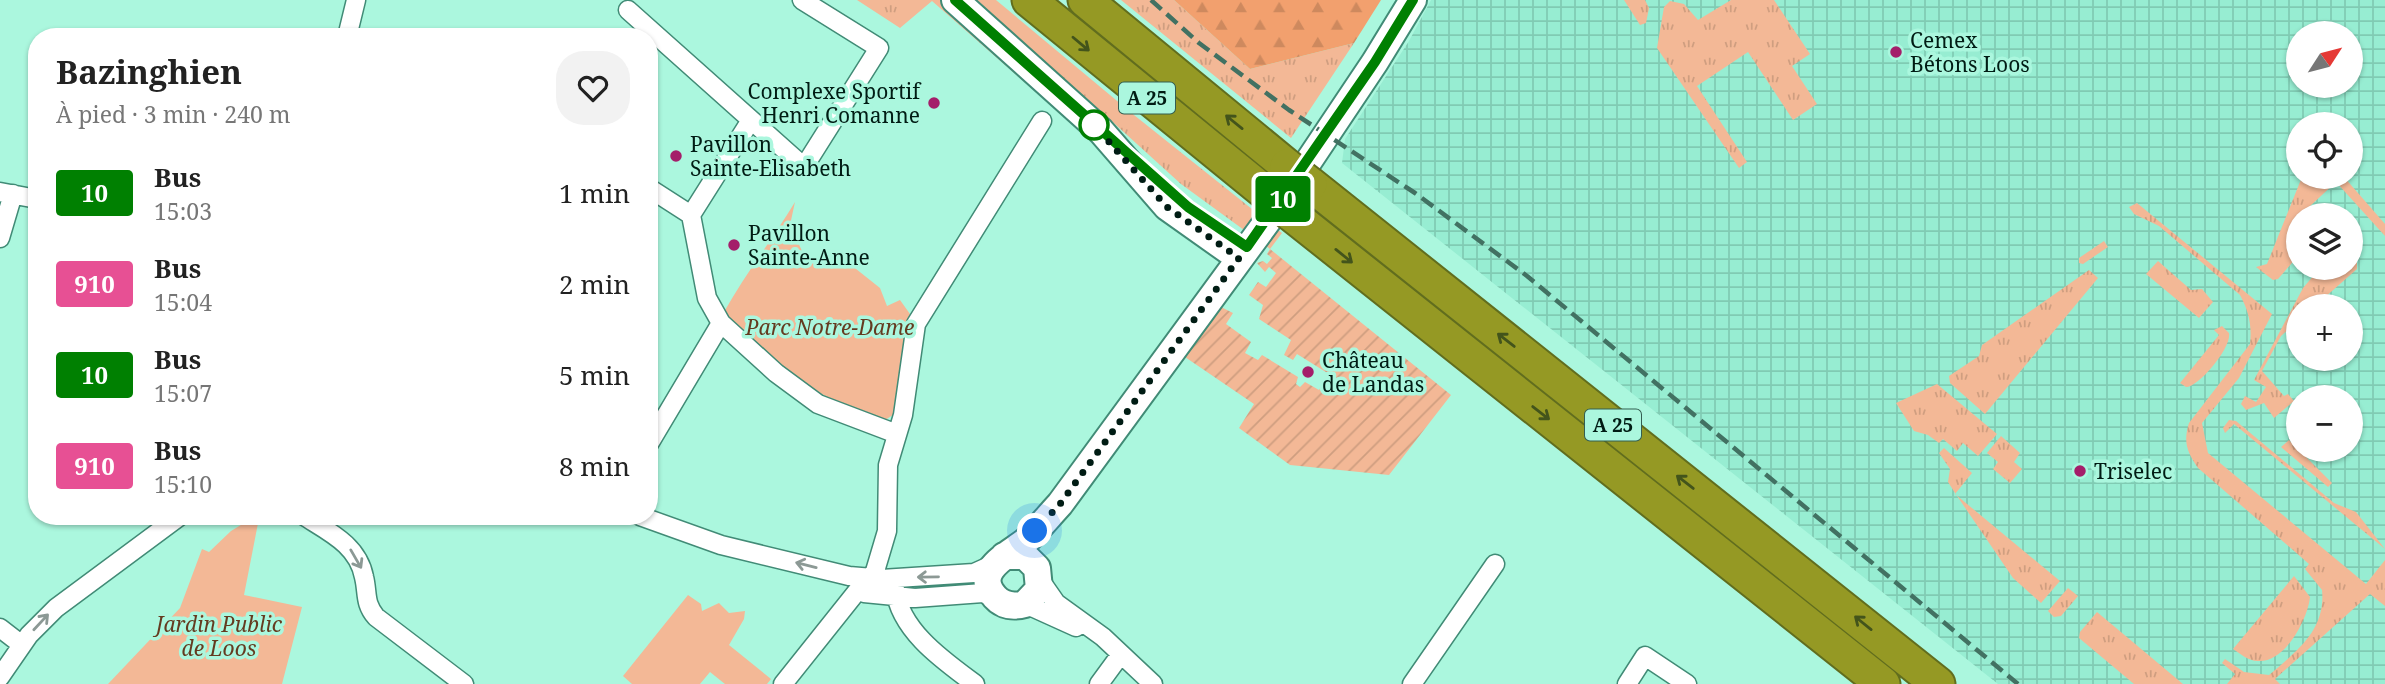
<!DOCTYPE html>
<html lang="fr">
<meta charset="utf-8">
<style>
:root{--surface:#fff;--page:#f2f2f2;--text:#222;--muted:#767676}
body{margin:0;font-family:"Noto Serif",serif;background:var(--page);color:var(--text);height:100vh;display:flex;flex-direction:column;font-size:26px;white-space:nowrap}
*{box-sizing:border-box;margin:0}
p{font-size:23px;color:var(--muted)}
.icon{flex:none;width:38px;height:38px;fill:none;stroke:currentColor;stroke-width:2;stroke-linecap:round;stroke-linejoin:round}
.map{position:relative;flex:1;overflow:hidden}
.side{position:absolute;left:28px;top:28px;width:630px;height:497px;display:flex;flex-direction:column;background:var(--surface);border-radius:28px;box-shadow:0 2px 5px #0004}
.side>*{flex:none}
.badge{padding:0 14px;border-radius:5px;font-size:24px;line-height:46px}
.needle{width:46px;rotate:54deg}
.fabs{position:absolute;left:2286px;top:21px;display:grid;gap:14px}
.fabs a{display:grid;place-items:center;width:77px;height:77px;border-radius:50%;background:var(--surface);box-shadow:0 2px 5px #0004;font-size:35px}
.you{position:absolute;width:35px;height:35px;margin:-18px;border:5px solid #fff;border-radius:50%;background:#1a73e8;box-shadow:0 0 0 10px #1a73e833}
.map>.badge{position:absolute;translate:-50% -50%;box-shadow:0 0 0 4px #fff}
.round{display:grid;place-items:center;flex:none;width:74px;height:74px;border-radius:28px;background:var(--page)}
.headline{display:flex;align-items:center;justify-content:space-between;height:119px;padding:0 28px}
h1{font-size:33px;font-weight:700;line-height:52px}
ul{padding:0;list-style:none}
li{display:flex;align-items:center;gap:21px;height:91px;padding:0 28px}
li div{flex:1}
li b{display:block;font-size:26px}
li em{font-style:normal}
li .badge{min-width:77px;font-weight:700;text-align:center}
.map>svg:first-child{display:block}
.industrial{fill:url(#industrial-grid);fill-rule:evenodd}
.grass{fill:url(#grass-tufts)}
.forest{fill:url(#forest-firs)}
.park{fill:#f3b896}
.garden{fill:url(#garden-furrows)}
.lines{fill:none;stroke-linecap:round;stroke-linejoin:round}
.street-casing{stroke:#418b76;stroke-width:21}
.secondary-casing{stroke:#418b76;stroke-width:30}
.highway-casing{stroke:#616d1e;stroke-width:37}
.street{stroke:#fff;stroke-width:18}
.secondary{stroke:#fff;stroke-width:26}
.highway{stroke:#959924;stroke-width:33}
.rail{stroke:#427162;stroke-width:4.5;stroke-dasharray:14 7;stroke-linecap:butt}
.highway-bridge-casing{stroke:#616d1e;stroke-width:37;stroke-linecap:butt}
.highway-bridge{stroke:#959924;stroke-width:33}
.oneway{stroke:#43541b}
.oneway2{stroke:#8c9995}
.line-casing{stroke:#fff;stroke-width:16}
.line{stroke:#008001;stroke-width:10}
.walk{stroke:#001c14;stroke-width:7;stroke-dasharray:0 12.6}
.poi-dot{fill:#a41e6a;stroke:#abf7de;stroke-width:2.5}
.stop-dot{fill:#fff;stroke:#008001;stroke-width:3.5}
.labels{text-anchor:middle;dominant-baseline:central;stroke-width:7;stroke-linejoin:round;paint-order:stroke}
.shield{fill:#abf7de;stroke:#335e51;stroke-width:2}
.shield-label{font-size:19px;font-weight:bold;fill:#001c14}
.poi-label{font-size:21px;fill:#001c14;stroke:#abf7de;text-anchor:start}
.park-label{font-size:21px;font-style:italic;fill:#643b20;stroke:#abf7de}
</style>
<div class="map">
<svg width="2385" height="684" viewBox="0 0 2385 684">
<defs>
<pattern id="industrial-grid" width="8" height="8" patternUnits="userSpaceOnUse" patternTransform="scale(1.75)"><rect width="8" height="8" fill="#97edd2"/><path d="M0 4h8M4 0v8" fill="none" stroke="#80cbb3"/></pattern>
<pattern id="grass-tufts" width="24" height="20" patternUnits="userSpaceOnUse" patternTransform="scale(1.75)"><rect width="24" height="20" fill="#f3b896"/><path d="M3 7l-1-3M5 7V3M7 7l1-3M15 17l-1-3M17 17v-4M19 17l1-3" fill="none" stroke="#cf9e80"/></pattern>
<pattern id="forest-firs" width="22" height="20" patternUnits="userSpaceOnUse" patternTransform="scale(1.75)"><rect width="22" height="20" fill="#f2a06e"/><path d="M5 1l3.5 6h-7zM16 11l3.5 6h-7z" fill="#ce895e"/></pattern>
<pattern id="garden-furrows" width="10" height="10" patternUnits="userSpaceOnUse" patternTransform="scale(1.75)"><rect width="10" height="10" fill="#f3b896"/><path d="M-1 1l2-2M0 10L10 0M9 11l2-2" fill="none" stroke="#cf9e80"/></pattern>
</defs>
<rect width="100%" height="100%" fill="#abf7de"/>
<path class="industrial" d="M 1431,0 L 2385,0 L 2385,684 L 1998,684 L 1342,163 L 1345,139 L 1409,41 ZM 2298,33 L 2350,33 L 2350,86 L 2298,86 ZM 2298,124 L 2350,124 L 2350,177 L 2298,177 ZM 2298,215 L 2350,215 L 2350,268 L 2298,268 ZM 2298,306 L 2350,306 L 2350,359 L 2298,359 ZM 2298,397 L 2350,397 L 2350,450 L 2298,450 Z"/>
<path class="grass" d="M 857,0 L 996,0 L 1134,115 L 1282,233 L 1270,249 L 1181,184 L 1084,96 L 1056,75 L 1035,91 L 932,1 L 900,28 Z
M 1121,0 L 1174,0 L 1250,69 L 1354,43 L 1291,138 Z
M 1624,0 L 1645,0 L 1649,8 L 1646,23 L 1640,25 Z
M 1731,0 L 1774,0 L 1810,54 L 1792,66 L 1817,104 L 1793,120 L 1748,52 L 1697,86 L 1747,162 L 1739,168 L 1657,48 L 1664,7 L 1670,1 L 1684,4 L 1698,20 Z
M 2302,177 L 2344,177 L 2385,224 L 2385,236 L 2336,182 L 2308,208 L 2314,215 L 2298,215 L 2298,256 L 2278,279 L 2273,280 L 2256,267 L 2267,264 Z
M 2137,203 L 2272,314 L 2239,378 L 2202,423 L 2208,453 L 2366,584 L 2385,560 L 2385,606 L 2370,594 L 2275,679 L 2280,684 L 2227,684 L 2235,674 L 2222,663 L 2225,659 L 2244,672 L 2269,675 C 2297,651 2326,630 2322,590 L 2305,569 L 2309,564 L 2198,468 C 2187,452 2183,442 2189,423 L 2250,344 C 2252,325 2249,312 2240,295 L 2159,226 L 2134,214 L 2129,207 Z
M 2104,241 L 2108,247 L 2083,264 L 2079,263 L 2079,258 Z
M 2350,253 L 2357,261 L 2357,269 L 2315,306 L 2298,306 L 2298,321 L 2281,336 L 2262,371 L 2284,396 L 2288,394 L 2294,401 L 2274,418 L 2264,403 L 2246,410 L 2241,404 L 2245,396 L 2256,402 L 2266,387 L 2254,380 L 2303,288 L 2320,268 L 2350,268 Z
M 2158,261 L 2191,290 L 2202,289 L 2213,302 L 2199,318 L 2146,274 Z
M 2089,270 L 2098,278 L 1985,414 L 1950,383 L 1949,376 L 1979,356 L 1982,345 Z
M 2222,326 L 2229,333 C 2232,347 2199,387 2186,387 L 2180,383 L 2219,335 L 2214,330 Z
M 1937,384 L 1997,434 L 1978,456 L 1963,443 L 1957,451 L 1943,439 L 1939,443 L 1928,435 L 1914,431 L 1896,403 Z
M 2229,420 L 2236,421 L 2334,503 L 2356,512 L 2385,549 L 2234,424 L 2225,433 L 2223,428 Z
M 2001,436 L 2020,453 L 2014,462 L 2022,469 L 2010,483 L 1993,469 L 1998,462 L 1987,453 Z
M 2289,440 L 2332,483 L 2328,487 L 2281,447 Z
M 1944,448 L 1972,473 L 1955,494 L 2060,581 L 2041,603 L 2013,578 L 1955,493 L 1948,482 L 1950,469 L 1939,453 Z
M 2294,576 L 2310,597 C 2308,619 2285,663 2258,661 C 2248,661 2241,654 2233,649 Z
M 2068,588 L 2078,596 L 2061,616 L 2054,617 L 2048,611 Z
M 2097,612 L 2183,684 L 2134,684 L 2079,638 L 2080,632 Z"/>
<path class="forest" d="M 1174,0 L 1381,0 L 1354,43 L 1250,69 Z"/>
<path class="park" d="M 795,202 L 790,225 L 808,264 L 836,253 L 880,288 L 887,306 L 900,300 L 910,314 L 896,413 L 882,422 C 824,401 761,361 724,312 C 746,273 772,240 795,202 Z
M 254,517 L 259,518 L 244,595 L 302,607 L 282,684 L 108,684 L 180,608 L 202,549 L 209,552 L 231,531 Z
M 688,595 L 701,604 L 702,611 L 719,603 L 729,613 L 745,611 L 744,619 L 729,645 L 771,679 L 767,684 L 725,684 L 710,672 L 700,684 L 632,684 L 623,676 Z"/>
<path class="garden" d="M 1270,249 L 1451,395 L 1389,475 L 1290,465 L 1239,428 L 1254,404 L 1182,355 L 1219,306 L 1233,313 L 1226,324 L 1251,342 L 1245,353 L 1258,360 L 1262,355 L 1298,377 L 1296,384 L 1300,387 L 1305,382 L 1319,390 L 1329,374 L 1297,354 L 1293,360 L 1284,355 L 1291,340 L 1259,319 L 1263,305 L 1249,295 L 1258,282 L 1266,287 L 1276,273 L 1269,267 L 1265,272 L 1257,263 L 1263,261 L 1267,264 L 1272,258 L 1267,254 Z"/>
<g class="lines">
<defs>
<path id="street" d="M 628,10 L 804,167 L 879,48 L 802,0
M 347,37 L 356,0
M 649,188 L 691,215 L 707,298 L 721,323 L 649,444
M 0,192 L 37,199
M 691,215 L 751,120
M 0,238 L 13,194
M 721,323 L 776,373 L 818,404 L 897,434
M 304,516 C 329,532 358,545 364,577 C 368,593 364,603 376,617 L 464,684
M 640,516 L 721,545 L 849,576 L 873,578
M 1040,580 L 1056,603 L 1103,637 L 1153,684
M 895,589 C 900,631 944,661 975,684
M 864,593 L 915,598 L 983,593 L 997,599
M 873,593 L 873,578 L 887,531 L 888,465 L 903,415 L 916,324 L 1042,121
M 1021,605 L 1034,608 L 1076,627
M 0,628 L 22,645
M 0,677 L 29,635 L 56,608 L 180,516
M 783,684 L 866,580 L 974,573 L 994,564
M 1099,684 L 1121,654
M 1412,684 L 1495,564
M 1627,684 L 1645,656 L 1687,684"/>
<path id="secondary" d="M 955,0 L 1101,131 L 1167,207 L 1239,258
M 1004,556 L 1025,556 L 1037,568 L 1039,589 L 1025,604 C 1014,607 1003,606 995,597 C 971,570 1011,554 1027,540 C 1038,529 1049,516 1060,504 L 1280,204 L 1375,62 L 1413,0"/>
<path id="highway" d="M 1029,0 L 1267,194
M 1085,0 L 1287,166
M 1310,184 L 1938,684
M 1291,214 L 1883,684"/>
</defs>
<use href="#street" class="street-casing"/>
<use href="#secondary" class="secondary-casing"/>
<use href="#highway" class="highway-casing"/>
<use href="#street" class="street"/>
<use href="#secondary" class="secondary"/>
<use href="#highway" class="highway"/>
<path class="rail" d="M 1151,0 L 1199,43 L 1289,110 L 1415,193 L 1527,276 L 2018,684"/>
<defs>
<path id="highway-bridge" d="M 1287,166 L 1310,184
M 1267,194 L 1291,214"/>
</defs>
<use href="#highway-bridge" class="highway-bridge-casing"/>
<use href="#highway-bridge" class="highway-bridge"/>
</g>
<defs><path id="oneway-shaft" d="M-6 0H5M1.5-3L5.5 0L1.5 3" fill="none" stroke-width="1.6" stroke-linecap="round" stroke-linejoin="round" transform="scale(1.75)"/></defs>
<g class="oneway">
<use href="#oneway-shaft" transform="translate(1081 44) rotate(40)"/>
<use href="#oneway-shaft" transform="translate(1234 122) rotate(-141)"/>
<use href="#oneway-shaft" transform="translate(1344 256) rotate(39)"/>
<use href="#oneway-shaft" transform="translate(1506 340) rotate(-142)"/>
<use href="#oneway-shaft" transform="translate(1541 413) rotate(38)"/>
<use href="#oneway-shaft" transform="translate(1685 482) rotate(-142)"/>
<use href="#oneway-shaft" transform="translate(1863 623) rotate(-141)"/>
</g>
<g class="oneway2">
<use href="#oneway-shaft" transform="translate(356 559) rotate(60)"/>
<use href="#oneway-shaft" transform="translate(806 565) rotate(-166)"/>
<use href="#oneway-shaft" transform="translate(928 577) rotate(179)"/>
<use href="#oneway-shaft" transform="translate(41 622) rotate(-47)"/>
</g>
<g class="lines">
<defs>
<path id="line" d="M 955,0 L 1188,207 L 1247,247 L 1375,62 L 1413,0"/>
</defs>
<use href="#line" class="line-casing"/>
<use href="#line" class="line"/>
<path class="walk" d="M 1035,531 L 1060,504 L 1239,258 L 1167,207 L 1094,125"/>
</g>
<g class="poi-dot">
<circle cx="1896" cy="52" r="7"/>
<circle cx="934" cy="103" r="7"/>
<circle cx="676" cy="156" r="7"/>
<circle cx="734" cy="245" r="7"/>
<circle cx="1308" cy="372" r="7"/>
<circle cx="2080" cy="471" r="7"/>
</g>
<circle class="stop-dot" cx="1094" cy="125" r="14"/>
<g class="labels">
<g class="shield">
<rect x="1119" y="82.5" width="56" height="31" rx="5"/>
<rect x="1585" y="409.5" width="56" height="31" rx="5"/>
</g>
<g class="shield-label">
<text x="1147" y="98">A 25</text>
<text x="1613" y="425">A 25</text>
</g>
<g class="poi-label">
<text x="1910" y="40">Cemex<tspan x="1910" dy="24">Bétons Loos</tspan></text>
<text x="920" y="91" text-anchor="end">Complexe Sportif<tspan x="920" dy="24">Henri Comanne</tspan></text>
<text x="690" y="144">Pavillon<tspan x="690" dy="24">Sainte-Elisabeth</tspan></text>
<text x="748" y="233">Pavillon<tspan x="748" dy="24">Sainte-Anne</tspan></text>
<text x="1322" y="360">Château<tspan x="1322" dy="24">de Landas</tspan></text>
<text x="2094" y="471">Triselec</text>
</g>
<g class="park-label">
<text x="830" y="327">Parc Notre-Dame</text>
<text x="219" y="624">Jardin Public<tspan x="219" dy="24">de Loos</tspan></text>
</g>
</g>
</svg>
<div class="fabs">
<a><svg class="needle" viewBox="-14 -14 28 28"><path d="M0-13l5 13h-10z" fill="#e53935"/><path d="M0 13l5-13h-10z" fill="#767676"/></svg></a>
<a><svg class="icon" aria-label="locate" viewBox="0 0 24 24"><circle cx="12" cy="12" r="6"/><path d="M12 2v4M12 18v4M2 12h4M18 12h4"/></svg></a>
<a><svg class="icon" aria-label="layers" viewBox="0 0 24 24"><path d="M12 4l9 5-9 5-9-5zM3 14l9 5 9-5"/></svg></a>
<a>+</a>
<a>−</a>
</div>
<div class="you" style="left:1035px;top:531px"></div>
<b class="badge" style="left:1283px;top:199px;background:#008001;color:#fff">10</b>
<section class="side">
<div class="headline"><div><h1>Bazinghien</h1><p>À pied · 3 min · 240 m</p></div><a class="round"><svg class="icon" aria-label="heart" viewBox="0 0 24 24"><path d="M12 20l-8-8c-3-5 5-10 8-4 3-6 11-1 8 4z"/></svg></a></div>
<ul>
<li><span class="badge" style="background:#008001;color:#fff">10</span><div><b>Bus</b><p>15:03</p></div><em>1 min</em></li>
<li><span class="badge" style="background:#e75094;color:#fff">910</span><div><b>Bus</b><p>15:04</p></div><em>2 min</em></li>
<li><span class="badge" style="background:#008001;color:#fff">10</span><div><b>Bus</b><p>15:07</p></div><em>5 min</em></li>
<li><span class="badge" style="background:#e75094;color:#fff">910</span><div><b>Bus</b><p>15:10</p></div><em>8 min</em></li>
</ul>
</section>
</div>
